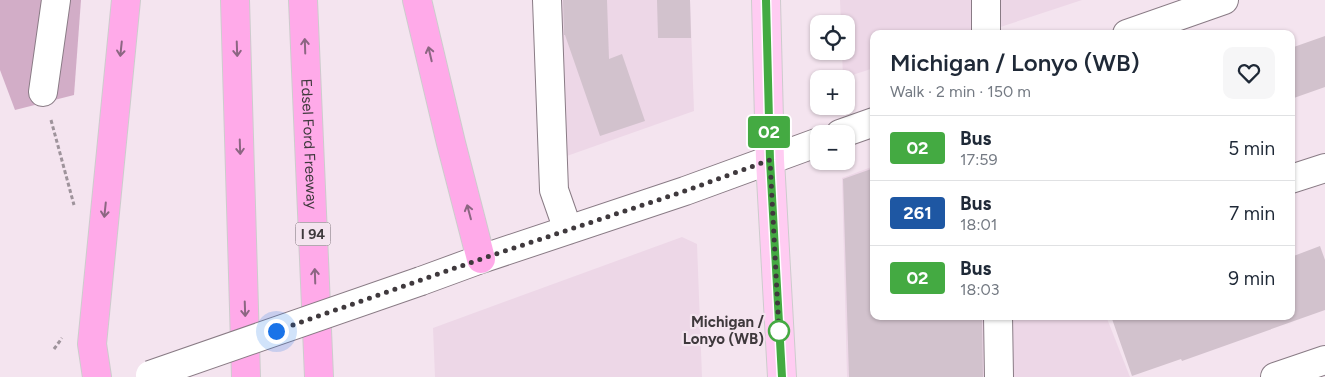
<!DOCTYPE html>
<meta charset="utf-8">
<style>
:root{--surface:#fff;--page:#f6f6f7;--text:#1f2937;--muted:#747a83;--line:#e0e1e3}
body{margin:0;font-family:Figtree,sans-serif;background:var(--page);color:var(--text);height:100vh;display:flex;flex-direction:column;font-size:19px;white-space:nowrap}
*{box-sizing:border-box;margin:0}
p{font-size:16px;color:var(--muted)}
.icon{flex:none;width:28px;height:28px;fill:none;stroke:currentColor;stroke-width:2;stroke-linecap:round;stroke-linejoin:round}
.map{position:relative;flex:1;overflow:hidden}
.details{position:absolute;left:870px;top:30px;width:425px;height:290px;display:flex;flex-direction:column;background:var(--surface);border-radius:10px;box-shadow:0 1px 4px #0004}
.details>*{flex:none}
.badge{padding:0 10px;border-radius:4px;font-size:18px;line-height:32px}
.fabs{position:absolute;left:810px;top:15px;display:grid;gap:10px}
.fabs a{display:grid;place-items:center;width:45px;height:45px;border-radius:10px;background:var(--surface);box-shadow:0 1px 4px #0004;font-size:25px}
.you{position:absolute;width:25px;height:25px;margin:-12px;border:4px solid #fff;border-radius:50%;background:#1a73e8;box-shadow:0 0 0 8px #1a73e833}
.map>.badge{position:absolute;translate:-50% -50%;box-shadow:0 0 0 2px #fff}
.round{display:grid;place-items:center;flex:none;width:52px;height:52px;border-radius:10px;background:var(--page)}
.overview{display:flex;align-items:center;justify-content:space-between;height:85px;padding:0 20px}
h1{font-size:24px;font-weight:600;line-height:38px}
ul{padding:0;list-style:none}
li{display:flex;align-items:center;gap:15px;height:65px;padding:0 20px;border-top:1px solid var(--line)}
li div{flex:1}
li b{display:block;font-size:19px}
li em{font-style:normal}
li .badge{min-width:55px;font-weight:700;text-align:center}
.map>svg:first-child{display:block}
.built{fill:#edd7e7}
.green{fill:#d2adc7}
.building{fill:#d2c2cd}
.lines{fill:none;stroke-linecap:round;stroke-linejoin:round}
.minor-casing{stroke:#897b85;stroke-width:30}
.major-casing{stroke:#cdcccd;stroke-width:30}
.highway-casing{stroke:#cdcccd;stroke-width:30}
.path{stroke:#9e939b;stroke-width:3;stroke-dasharray:4 2.5;stroke-linecap:butt}
.minor{stroke:#fff;stroke-width:28}
.major{stroke:#ffccf2;stroke-width:28}
.highway{stroke:#ffaae9;stroke-width:28}
.minor-bridge-casing{stroke:#897b85;stroke-width:30;stroke-linecap:butt}
.minor-bridge{stroke:#fff;stroke-width:28}
.oneway{stroke:#8c6682}
.line-casing{stroke:#fff;stroke-width:11}
.line{stroke:#44aa42;stroke-width:8}
.walk{stroke:#3f393d;stroke-width:5;stroke-dasharray:0 9}
.stop-dot{fill:#fff;stroke:#44aa42;stroke-width:2.5}
.labels{text-anchor:middle;dominant-baseline:central;stroke-width:4.5;stroke-linejoin:round;paint-order:stroke}
.shield{fill:#f4e4ef;stroke:#756c72;stroke-width:1}
.shield-label{font-size:14px;font-weight:bold;fill:#3f393d}
.street-label{font-size:15px;fill:#3f393d;stroke:#f4e4ef}
.stop-label{font-size:15px;font-weight:bold;fill:#3f393d;stroke:#f4e4ef;text-anchor:end}
</style>
<div class="map">
<svg width="1325" height="377" viewBox="0 0 1325 377">
<rect width="100%" height="100%" fill="#f4e4ef"/>
<path class="built" d="M 560,0 L 690,0 L 694,111 L 564,157 Z
M 840,0 L 1082,0 L 979,34 L 874,34 L 874,68 L 843,78 L 842,51 L 846,51 L 846,24 L 841,24 Z
M 874,166 L 874,316 L 1106,316 L 1130,377 L 847,377 L 842,178 Z
M 682,237 L 697,244 L 702,377 L 435,377 L 433,328 Z"/>
<path class="green" d="M 0,0 L 81,0 L 74,95 L 15,110 L 0,70 Z"/>
<path class="building" d="M 563,0 L 607,0 L 609,59 L 622,54 L 645,121 L 600,136 L 565,35 L 564,35 Z
M 657,0 L 690,0 L 691,38 L 658,38 Z
M 1325,36 L 1325,87 L 1291,99 L 1291,48 Z
M 874,168 L 874,316 L 982,316 L 983,377 L 849,377 L 843,179 Z
M 1320,246 L 1325,260 L 1325,310 L 1182,361 L 1181,359 L 1132,376 L 1111,316 L 1291,316 L 1291,257 Z"/>
<g class="lines">
<defs>
<path id="minor" d="M 547,0 L 554,190 L 568,230
M 986,0 L 986,34
M 1127,34 L 1224,0
M 43,92 L 56,0
M 840,134 L 874,122
M 1291,179 L 1325,168
M 421,281 L 481,259 L 685,191 L 819,142
M 998,316 L 999,377
M 1275,377 L 1325,360"/>
<path id="major" d="M 766,0 L 770,160 L 782,377"/>
<g id="highway">
<path d="M 235,0 L 246,377"/>
<path id="s1" d="M 303,0 L 319,377"/>
<path d="M 417,0 L 451,143 L 481,259"/>
<path d="M 97,377 L 92,344 L 126,0"/>
</g>
</defs>
<use href="#minor" class="minor-casing"/>
<use href="#major" class="major-casing"/>
<use href="#highway" class="highway-casing"/>
<path class="path" d="M 51,120 L 74,205
M 54,349 L 62,338"/>
<use href="#minor" class="minor"/>
<use href="#major" class="major"/>
<use href="#highway" class="highway"/>
<defs>
<path id="minor-bridge" d="M 150,375 L 421,281"/>
</defs>
<use href="#minor-bridge" class="minor-bridge-casing"/>
<use href="#minor-bridge" class="minor-bridge"/>
</g>
<defs><path id="oneway-shaft" d="M-6 0H5M1.5-3L5.5 0L1.5 3" fill="none" stroke-width="1.6" stroke-linecap="round" stroke-linejoin="round" transform="scale(1.25)"/></defs>
<g class="oneway">
<use href="#oneway-shaft" transform="translate(305 46) rotate(-92)"/>
<use href="#oneway-shaft" transform="translate(121 49) rotate(96)"/>
<use href="#oneway-shaft" transform="translate(237 49) rotate(88)"/>
<use href="#oneway-shaft" transform="translate(430 54) rotate(-103)"/>
<use href="#oneway-shaft" transform="translate(240 147) rotate(88)"/>
<use href="#oneway-shaft" transform="translate(105 210) rotate(96)"/>
<use href="#oneway-shaft" transform="translate(469 212) rotate(-105)"/>
<use href="#oneway-shaft" transform="translate(315 276) rotate(-92)"/>
<use href="#oneway-shaft" transform="translate(245 309) rotate(88)"/>
</g>
<g class="lines">
<defs>
<path id="line" d="M 766,0 L 770,160 L 782,377"/>
</defs>
<use href="#line" class="line-casing"/>
<use href="#line" class="line"/>
<path class="walk" d="M 276,331 L 481,259 L 685,191 L 770,160 L 779,331"/>
</g>
<circle class="stop-dot" cx="779" cy="331" r="10"/>
<g class="labels">
<rect class="shield" x="295.5" y="222.5" width="35" height="23" rx="4"/>
<g class="shield-label">
<text x="313" y="234">I 94</text>
</g>
<g class="street-label">
<text stroke="none"><textPath href="#s1" startOffset="144">Edsel Ford Freeway</textPath></text>
</g>
<g class="stop-label">
<text x="764" y="322">Michigan /<tspan x="764" dy="17">Lonyo (WB)</tspan></text>
</g>
</g>
</svg>
<div class="fabs">
<a><svg class="icon" aria-label="locate" viewBox="0 0 24 24"><circle cx="12" cy="12" r="6"/><path d="M12 2v4M12 18v4M2 12h4M18 12h4"/></svg></a>
<a>+</a>
<a>−</a>
</div>
<div class="you" style="left:276px;top:331px"></div>
<b class="badge" style="left:769px;top:132px;background:#44aa42;color:#fff">02</b>
<section class="details">
<div class="overview"><div><h1>Michigan / Lonyo (WB)</h1><p>Walk · 2 min · 150 m</p></div><a class="round"><svg class="icon" aria-label="heart" viewBox="0 0 24 24"><path d="M12 20l-8-8c-3-5 5-10 8-4 3-6 11-1 8 4z"/></svg></a></div>
<ul>
<li><span class="badge" style="background:#44aa42;color:#fff">02</span><div><b>Bus</b><p>17:59</p></div><em>5 min</em></li>
<li><span class="badge" style="background:#1e57a3;color:#fff">261</span><div><b>Bus</b><p>18:01</p></div><em>7 min</em></li>
<li><span class="badge" style="background:#44aa42;color:#fff">02</span><div><b>Bus</b><p>18:03</p></div><em>9 min</em></li>
</ul>
</section>
</div>
